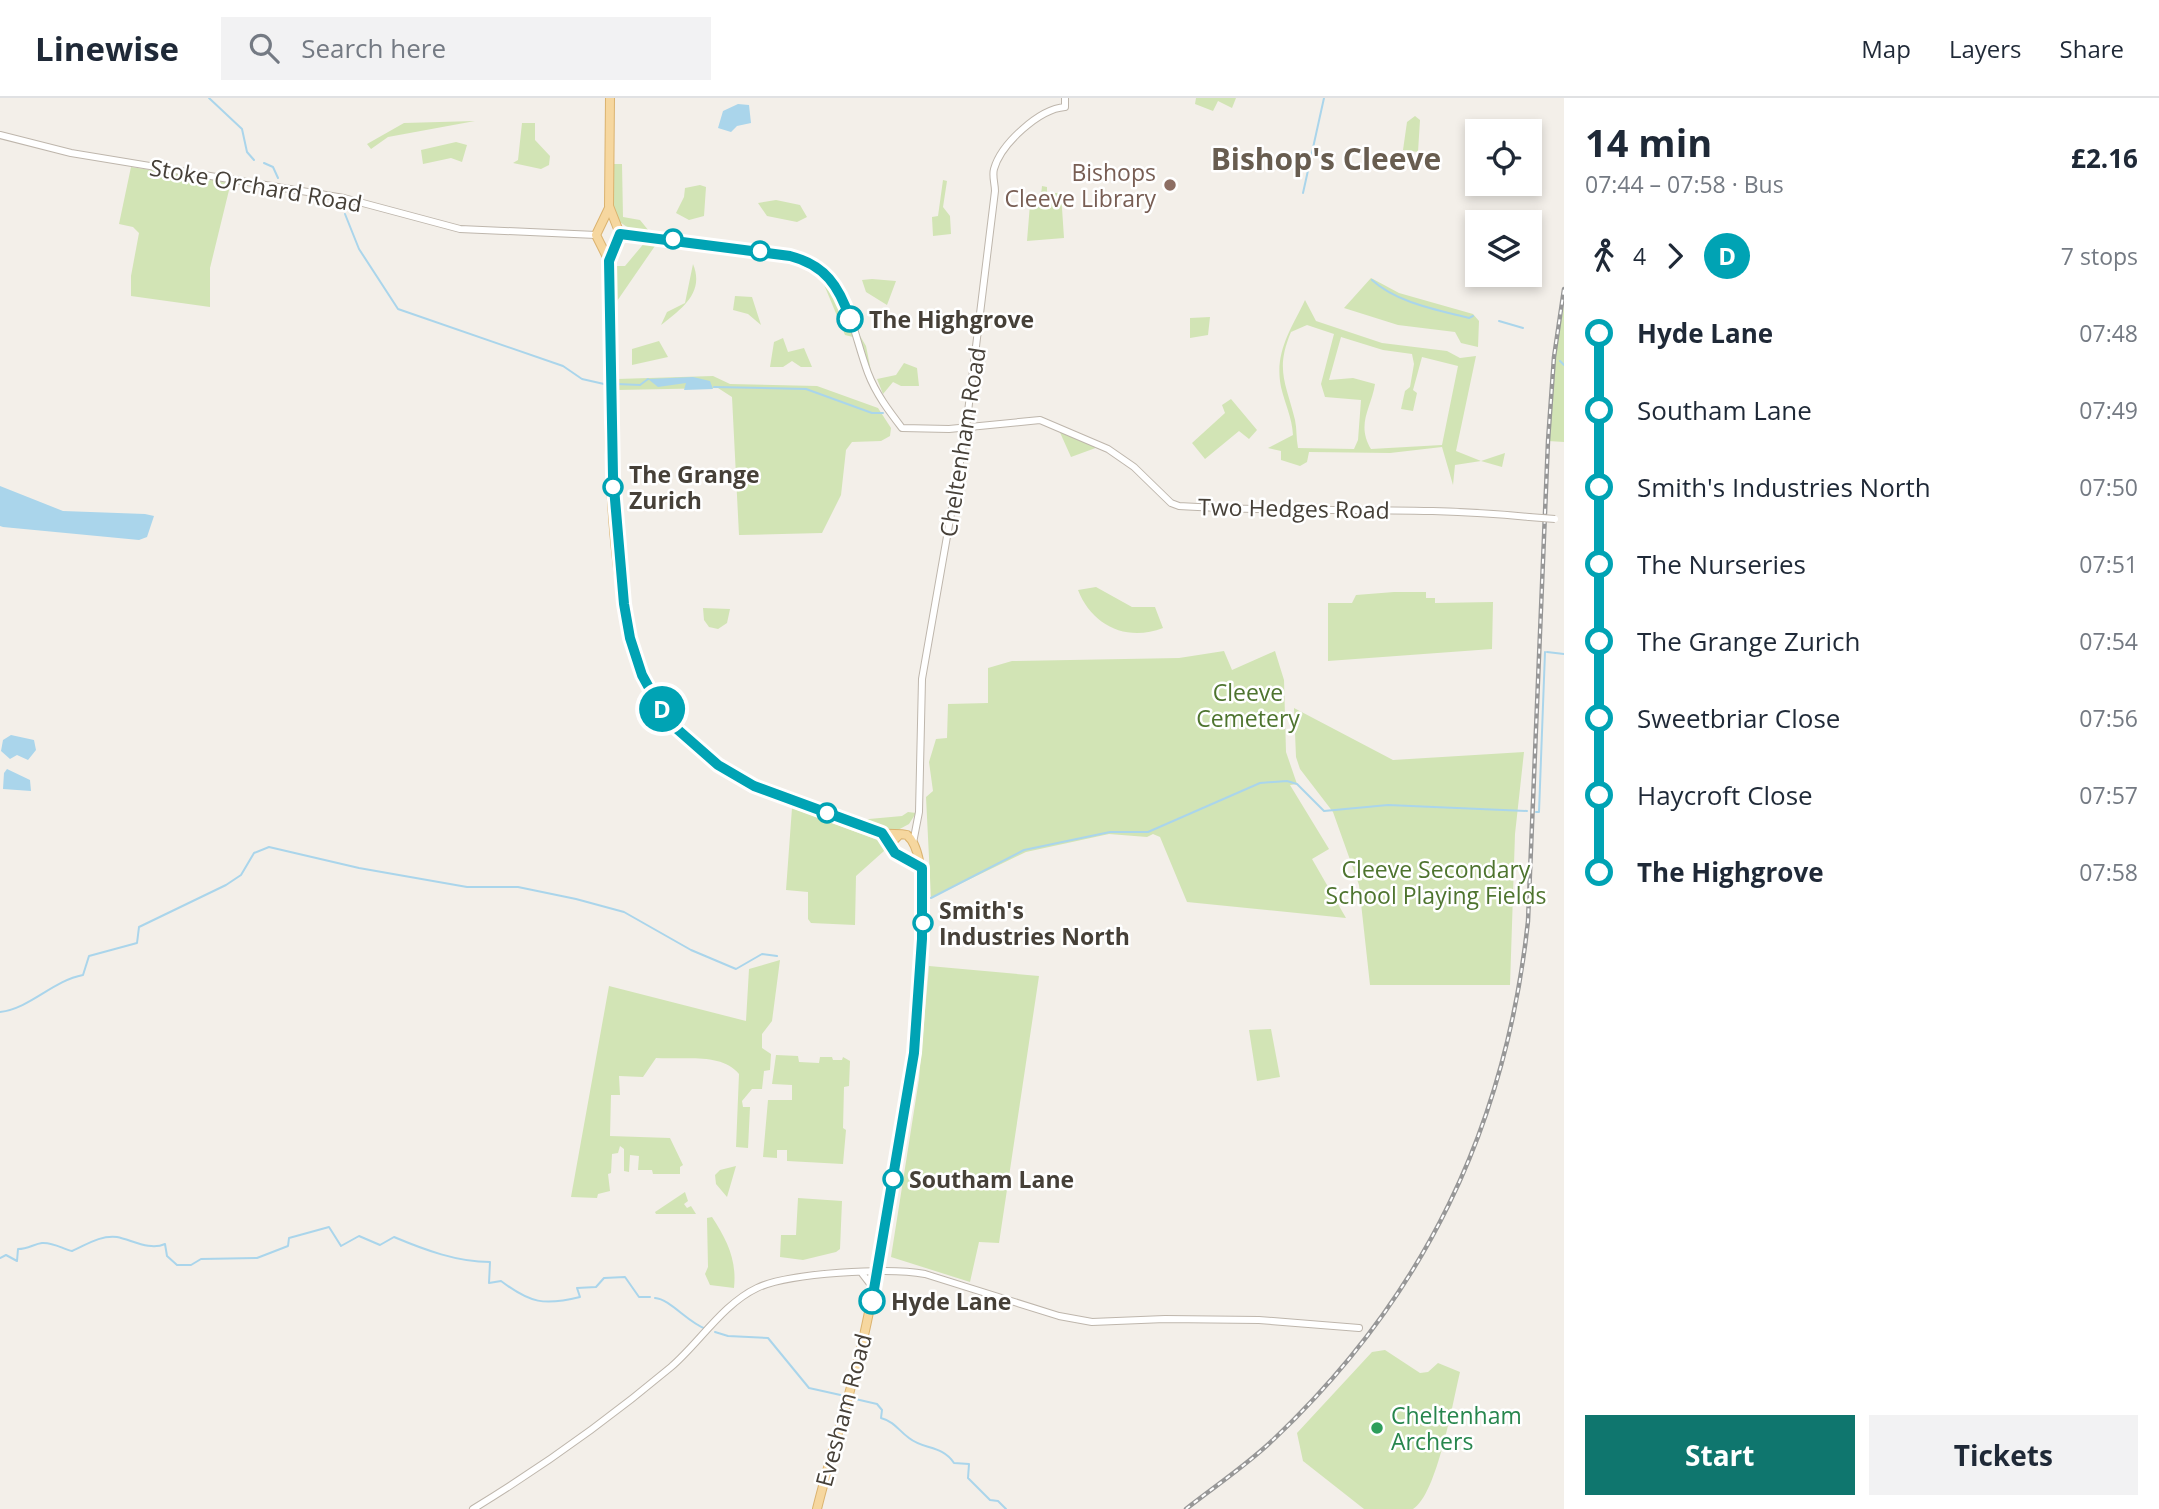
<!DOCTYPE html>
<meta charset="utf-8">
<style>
:root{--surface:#fff;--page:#f2f2f3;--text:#1f2937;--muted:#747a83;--line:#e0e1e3;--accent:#0f766e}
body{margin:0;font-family:"Open Sans",sans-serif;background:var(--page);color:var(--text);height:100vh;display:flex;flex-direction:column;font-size:26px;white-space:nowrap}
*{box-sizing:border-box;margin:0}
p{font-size:23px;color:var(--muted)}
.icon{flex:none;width:38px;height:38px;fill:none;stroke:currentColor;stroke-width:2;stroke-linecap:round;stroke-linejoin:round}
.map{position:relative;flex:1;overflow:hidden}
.sheet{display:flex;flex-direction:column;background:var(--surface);width:595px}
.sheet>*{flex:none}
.badge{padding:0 14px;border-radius:23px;font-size:24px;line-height:46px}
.tools{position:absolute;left:1465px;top:21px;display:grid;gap:14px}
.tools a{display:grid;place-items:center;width:77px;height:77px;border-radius:0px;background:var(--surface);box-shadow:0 4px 10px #0003;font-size:35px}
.map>.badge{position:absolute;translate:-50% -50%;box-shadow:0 0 0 4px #fff}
.legs{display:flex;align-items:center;gap:10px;height:77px;padding:0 21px;font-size:23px}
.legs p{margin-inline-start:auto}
.headline{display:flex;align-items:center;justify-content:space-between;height:119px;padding:0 21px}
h1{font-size:38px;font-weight:700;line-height:52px}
.button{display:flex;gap:14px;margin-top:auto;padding:14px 21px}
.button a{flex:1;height:80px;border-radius:0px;background:var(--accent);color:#fff;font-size:28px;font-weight:700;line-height:80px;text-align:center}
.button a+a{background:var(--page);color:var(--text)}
ul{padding:0 21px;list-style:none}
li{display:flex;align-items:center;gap:24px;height:77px;font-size:26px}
li i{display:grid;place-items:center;width:10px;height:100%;margin:0 9px;background:currentColor}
li i::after{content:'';width:18px;height:18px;margin:-9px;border:5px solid;border-radius:50%;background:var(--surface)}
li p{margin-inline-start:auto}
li:first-child i{background:linear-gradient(#0000 50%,currentColor 0)}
li:last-child i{background:linear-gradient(currentColor 50%,#0000 0)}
header{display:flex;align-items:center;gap:42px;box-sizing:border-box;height:98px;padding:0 35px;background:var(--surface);border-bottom:2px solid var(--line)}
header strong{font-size:33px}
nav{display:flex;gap:38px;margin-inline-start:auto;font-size:24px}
.search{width:490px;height:63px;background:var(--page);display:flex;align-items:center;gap:18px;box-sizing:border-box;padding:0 24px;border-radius:0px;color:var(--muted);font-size:26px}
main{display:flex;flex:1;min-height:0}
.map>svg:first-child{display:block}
.green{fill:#d2e4b5;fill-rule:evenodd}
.water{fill:#aad5eb}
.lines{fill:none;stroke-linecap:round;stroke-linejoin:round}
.stream{stroke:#aad5eb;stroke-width:2}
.tertiary-casing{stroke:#beb6ac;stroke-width:8}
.primary-casing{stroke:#dbb36f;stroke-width:10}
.tertiary{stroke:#fff;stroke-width:6}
.primary{stroke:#f6d79f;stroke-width:8}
.rail-casing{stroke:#979797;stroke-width:4.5}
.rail{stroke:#fff;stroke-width:2;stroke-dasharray:5;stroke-linecap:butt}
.tertiary-bridge-casing{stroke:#beb6ac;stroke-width:8;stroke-linecap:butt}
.tertiary-bridge{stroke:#fff;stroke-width:6}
.line-1-casing{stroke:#fff;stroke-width:16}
.line-1{stroke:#00a3b4;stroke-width:10}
.education-dot{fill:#8d6e63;stroke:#fff;stroke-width:2.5}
.stop-1-dot{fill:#fff;stroke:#00a3b4;stroke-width:3.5}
.leisure-dot{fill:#2e9e5b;stroke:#fff;stroke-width:2.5}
.labels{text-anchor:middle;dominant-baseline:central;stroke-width:5;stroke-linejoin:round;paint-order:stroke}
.education-label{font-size:23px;fill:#785e54;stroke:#fff;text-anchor:end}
.street-label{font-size:23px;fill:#464038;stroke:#fff}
.stop-label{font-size:23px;font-weight:bold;fill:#464038;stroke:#fff;text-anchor:start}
.park-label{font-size:23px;fill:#4e742f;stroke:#fff}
.leisure-label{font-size:23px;fill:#27864d;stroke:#fff;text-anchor:start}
.district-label{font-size:30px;font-weight:bold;fill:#685d50;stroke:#fff}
</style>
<header>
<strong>Linewise</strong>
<div class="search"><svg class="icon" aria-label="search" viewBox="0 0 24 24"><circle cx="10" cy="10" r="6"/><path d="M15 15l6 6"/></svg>Search here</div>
<nav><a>Map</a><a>Layers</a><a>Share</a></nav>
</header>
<main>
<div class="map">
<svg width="1564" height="1411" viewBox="0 0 1564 1411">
<rect width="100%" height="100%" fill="#f3efe9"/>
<path class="green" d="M 1196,0 L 1236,0 L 1232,10 L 1218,3 L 1213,13 L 1195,6 Z
M 1415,18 L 1420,22 L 1418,54 L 1403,52 L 1407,24 Z
M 475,23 L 388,39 L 371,51 L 367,46 L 404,25 Z
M 522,25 L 535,25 L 535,42 L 550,58 L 549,67 L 541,71 L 513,65 L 518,62 Z
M 456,44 L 467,47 L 462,64 L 451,60 L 423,66 L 421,52 Z
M 610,66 L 622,66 L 623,119 L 640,122 L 649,133 L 630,131 L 611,118 Z
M 131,69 L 231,84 L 210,170 L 210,209 L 131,198 L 131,178 L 139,135 L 133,129 L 119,126 Z
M 943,82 L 947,83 L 943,109 L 950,118 L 951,136 L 933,138 L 932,119 L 938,118 Z
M 700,87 L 706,89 L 704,118 L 689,122 L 676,115 L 684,99 L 685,90 Z
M 1042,88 L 1047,89 L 1047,95 L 1061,95 L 1064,140 L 1027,143 L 1030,106 L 1040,106 Z
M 776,102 L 800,107 L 807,119 L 797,124 L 767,118 L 758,105 Z
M 646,143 L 657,145 L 615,206 L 615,168 L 625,168 Z
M 790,158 L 806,162 L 834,183 L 850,221 L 866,248 L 874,288 L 857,240 L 845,237 L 820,177 L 789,161 Z
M 693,166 C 705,195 681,211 661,227 L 667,214 L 685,205 Z
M 1371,180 L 1399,195 L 1473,216 L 1479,223 L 1478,249 L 1461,245 L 1455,234 L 1398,227 L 1344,210 Z
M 872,181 L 896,183 L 887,207 L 866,194 L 862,182 Z
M 735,198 L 752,199 L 761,227 L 748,216 L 733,212 Z
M 1305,202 L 1316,223 L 1382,245 L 1447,253 L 1460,260 L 1476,258 L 1456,353 L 1481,363 L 1505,355 L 1502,369 L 1481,363 L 1455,367 L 1453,387 L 1442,349 L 1390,355 L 1309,354 L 1307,364 L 1300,368 L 1281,362 L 1281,353 L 1268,350 L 1293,337 C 1292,319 1285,306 1281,289 C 1274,254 1291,232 1305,202 ZM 1307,227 L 1334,236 L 1321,286 L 1325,299 L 1361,302 L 1358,342 L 1354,351 L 1298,350 C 1296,340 1297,331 1295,322 C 1286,285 1275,272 1291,234 ZM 1341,239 L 1383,252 L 1412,256 L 1414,266 L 1410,289 L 1405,293 L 1401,311 L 1413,313 L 1417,295 L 1413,292 L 1422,259 L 1458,268 L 1442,347 L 1371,351 C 1356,326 1371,311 1375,286 L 1353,280 L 1329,282 Z
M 1564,208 L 1564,344 L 1548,343 L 1554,259 Z
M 1210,219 L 1208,237 L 1190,240 L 1190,220 Z
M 783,240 L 788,254 L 804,250 L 812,269 L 801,269 L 792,263 L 783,269 L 770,269 L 774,244 Z
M 659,243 L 668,259 L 632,267 L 632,251 Z
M 904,265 L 917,270 L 919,288 L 901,288 L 893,284 L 883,296 L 877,281 L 896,277 Z
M 713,278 L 730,286 L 817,288 L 878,310 L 891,330 L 890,338 L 881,343 L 852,344 L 846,352 L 841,397 L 822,435 L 739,437 L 732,299 L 718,290 L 617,292 L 617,281 Z
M 1231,301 L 1257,332 L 1249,341 L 1239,333 L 1205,361 L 1192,345 L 1225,315 L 1222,307 Z
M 1058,330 L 1101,348 L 1071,359 Z
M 1096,489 L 1132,509 L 1155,509 L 1163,530 C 1127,544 1092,528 1078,492 Z
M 1394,494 L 1426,494 L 1426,500 L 1435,500 L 1435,505 L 1493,504 L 1492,551 L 1328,563 L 1328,505 L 1352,505 L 1356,497 Z
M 703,510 L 730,511 L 727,525 L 718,531 L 709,529 L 704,522 Z
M 1224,553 L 1232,572 L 1275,553 L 1284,582 L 1286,654 L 1297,686 L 1290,687 L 1329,751 L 1312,761 L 1346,820 L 1187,804 L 1160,739 L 1153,736 L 1147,739 L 1109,736 L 1026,754 L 931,800 L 926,699 L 933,693 L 929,664 L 936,641 L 947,640 L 948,606 L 988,605 L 988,570 L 1012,563 L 1179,560 Z
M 1294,610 L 1393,662 L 1524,654 L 1515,736 L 1510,887 L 1370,887 L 1359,787 L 1333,714 L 1300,671 L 1296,659 Z
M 792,710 L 883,744 L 884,753 L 856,778 L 855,827 L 811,825 L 808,821 L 808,794 L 786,792 Z
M 908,714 L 916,715 L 909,726 L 896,733 L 858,722 L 902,718 Z
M 780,862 L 772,923 L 762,936 L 762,950 L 771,956 L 770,972 L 764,973 L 762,991 L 752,991 L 742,1003 L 743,1009 L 750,1009 L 748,1050 L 736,1049 L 739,976 C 722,954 682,962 656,960 L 643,979 L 619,978 L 620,997 L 611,997 L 610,1038 L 670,1040 L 683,1067 L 680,1069 L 680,1076 L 653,1076 L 652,1072 L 638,1072 L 639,1058 L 630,1057 L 629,1074 L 624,1073 L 624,1051 L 620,1048 L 618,1055 L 612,1056 L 611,1075 L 608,1076 L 610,1093 L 598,1096 L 597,1100 L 571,1099 L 609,888 L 746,923 L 749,871 Z
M 929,868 L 1039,878 L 999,1145 L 979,1144 L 970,1184 L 891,1159 L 919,981 Z
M 1271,931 L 1280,979 L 1257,983 L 1249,932 Z
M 776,957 L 798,958 L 799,964 L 819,965 L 820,959 L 832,959 L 833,962 L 842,962 L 843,959 L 850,963 L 849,988 L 844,989 L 843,1030 L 846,1032 L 843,1066 L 787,1063 L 787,1052 L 777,1052 L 777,1060 L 763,1059 L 768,1002 L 792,1002 L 792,987 L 772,986 Z
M 736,1068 L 727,1099 L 716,1086 L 715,1077 L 720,1072 Z
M 685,1094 L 688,1103 L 684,1106 L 687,1110 L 691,1108 L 696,1116 L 656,1116 L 655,1114 Z
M 798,1100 L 842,1103 L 840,1151 L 836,1154 L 803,1162 L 780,1159 L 781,1137 L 796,1137 Z
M 712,1119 C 727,1142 737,1162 734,1190 L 710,1187 L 705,1176 L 708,1169 L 707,1120 Z
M 1385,1252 L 1420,1275 L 1428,1274 L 1438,1265 L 1460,1274 C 1453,1303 1437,1397 1413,1411 L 1364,1411 L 1303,1363 L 1297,1335 L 1372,1254 Z"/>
<path class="water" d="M 738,6 L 749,7 L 751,25 L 737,28 L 731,34 L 718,30 L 723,13 Z
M 693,279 L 710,283 L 713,291 L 684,292 L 686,285 L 658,289 L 648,281 Z
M 0,388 L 63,413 L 145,416 L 154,418 L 147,439 L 139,442 L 3,429 L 0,428 Z
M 11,637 L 34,642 L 36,652 L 28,662 L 17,657 L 10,661 L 1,653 L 3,642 Z
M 7,671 L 30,682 L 31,693 L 3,691 L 4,675 Z"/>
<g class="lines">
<path class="stream" d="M 209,0 L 242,31 L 247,54 L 254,62
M 264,65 L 273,69 L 278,80
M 1303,95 L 1324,0
M 345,116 L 359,151 L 398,211 L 563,268 L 582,281 L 604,286
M 1372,182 C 1397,205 1438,212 1469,220 L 1473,218
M 1499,223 L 1523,230
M 1560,263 L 1564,267
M 617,286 L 640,287 L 648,281
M 714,289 L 806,291 L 872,315 L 883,315
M 1547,554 L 1564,556
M 1536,714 L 1539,714 L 1545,554
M 931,800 L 1024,752 L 1110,734 L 1148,734 L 1260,685 L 1287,683 L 1297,686 L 1324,713 L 1388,707 L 1527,713
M 0,914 C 31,910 52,883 83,877 L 89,858 L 137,845 L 139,829 L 226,787 L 241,777 L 254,755 L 269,749 L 359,770 L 467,789 L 518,789 L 576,801 L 624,814 L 691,852 L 736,871 L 762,856 L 777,858
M 0,1160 L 6,1157 L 17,1163 L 18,1151 C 28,1151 34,1146 42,1145 C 53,1144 63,1151 72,1153 C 86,1147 100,1137 117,1139 C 132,1142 150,1153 165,1146 L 167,1158 L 177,1167 L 191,1167 L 201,1161 L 257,1160 L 288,1148 L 289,1140 L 329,1129 L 341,1148 L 359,1138 L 380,1147 L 394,1139 C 425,1152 457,1164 490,1164 L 489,1185 L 501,1183 C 530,1205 544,1208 580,1199 L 577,1190 L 596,1189 L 604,1180 L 625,1179 L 639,1199 L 650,1199
M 655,1200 C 670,1201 688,1225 706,1231
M 715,1234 L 728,1238 L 768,1240 L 809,1290 L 845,1298
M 851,1300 L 877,1306 L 882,1312 L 881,1320 C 895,1324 898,1332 909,1340 C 924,1352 942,1347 954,1365 L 969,1366 L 968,1380 L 990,1402 L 998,1403 L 1006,1411"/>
<defs>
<path id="tertiary" d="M 0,37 L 71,55 L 344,100 L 460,131 L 596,137
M 620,136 L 790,157 C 848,173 850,227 868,275 C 876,296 889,313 902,330 L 949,331 L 1040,322 L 1108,351 L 1134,369 L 1171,405 L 1179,408 C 1296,416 1413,407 1529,419
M 913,745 L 919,714 L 922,581 L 966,330 L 995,93 C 995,86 992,78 994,71 C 1001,46 1039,11 1065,9 L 1065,0
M 861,1174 L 874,1191
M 473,1411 C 542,1369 609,1321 671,1269 C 699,1245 723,1206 757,1190 C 788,1175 890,1169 925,1176 L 1059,1218 L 1092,1224 L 1165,1221 L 1259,1222 L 1359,1230"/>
<path id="primary" d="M 610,0 L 609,108 L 620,136 L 609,163 C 611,276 597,517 659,608 C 698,664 754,688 816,711 C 837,719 859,728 881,735 C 890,737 899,735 907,737 C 957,777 879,1171 863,1242 C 850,1299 831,1354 817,1411
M 609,110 L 596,137 L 609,163
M 899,737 L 892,744 L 894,754 L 922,770"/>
</defs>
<use href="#tertiary" class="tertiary-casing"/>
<use href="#primary" class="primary-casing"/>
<use href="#tertiary" class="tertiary"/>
<use href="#primary" class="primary"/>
<defs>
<path id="rail" d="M 1186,1411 C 1215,1388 1247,1367 1274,1341 C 1424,1199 1506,1029 1528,823 L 1548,343 L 1554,259 L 1564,191"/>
</defs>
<use href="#rail" class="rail-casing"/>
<use href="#rail" class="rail"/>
<defs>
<path id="tertiary-bridge" d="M 1529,419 L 1555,421"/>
</defs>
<use href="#tertiary-bridge" class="tertiary-bridge-casing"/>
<use href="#tertiary-bridge" class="tertiary-bridge"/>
</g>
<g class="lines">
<defs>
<path id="line-1" d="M 850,221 C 839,188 825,167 790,158 L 620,136 L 609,163 L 613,378 L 624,506 L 630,540 L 642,577 L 658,606 L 677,631 L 718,667 L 754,688 L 882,735 L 895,755 L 922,770 L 922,841 L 914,955 L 872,1203"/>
</defs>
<use href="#line-1" class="line-1-casing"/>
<use href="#line-1" class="line-1"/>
</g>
<circle class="education-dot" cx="1170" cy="87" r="7"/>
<g class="stop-1-dot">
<circle cx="673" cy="141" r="9"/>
<circle cx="760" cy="153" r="9"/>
<circle cx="850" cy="221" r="12"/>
<circle cx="613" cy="389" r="9"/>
<circle cx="827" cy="715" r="9"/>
<circle cx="923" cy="825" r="9"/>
<circle cx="893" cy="1081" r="9"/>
<circle cx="872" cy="1203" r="12"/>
</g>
<circle class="leisure-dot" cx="1377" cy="1330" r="7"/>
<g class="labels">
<g class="education-label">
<text x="1156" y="74">Bishops<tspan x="1156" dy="26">Cleeve Library</tspan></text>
</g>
<g class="street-label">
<text transform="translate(256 87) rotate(10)">Stoke Orchard Road</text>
<text transform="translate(962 344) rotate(-81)">Cheltenham Road</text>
<text transform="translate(1294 410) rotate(1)">Two Hedges Road</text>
<text transform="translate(843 1312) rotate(-75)">Evesham Road</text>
</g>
<g class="stop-label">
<text x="869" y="221">The Highgrove</text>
<text x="629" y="376">The Grange<tspan x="629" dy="26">Zurich</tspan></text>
<text x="939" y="812">Smith's<tspan x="939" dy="26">Industries North</tspan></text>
<text x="909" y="1081">Southam Lane</text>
<text x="891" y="1203">Hyde Lane</text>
</g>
<g class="park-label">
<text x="1248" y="594">Cleeve<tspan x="1248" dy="26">Cemetery</tspan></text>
<text x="1436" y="771">Cleeve Secondary<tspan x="1436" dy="26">School Playing Fields</tspan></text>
</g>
<g class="leisure-label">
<text x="1391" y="1317">Cheltenham<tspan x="1391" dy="26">Archers</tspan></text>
</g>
<g class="district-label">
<text x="1326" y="60">Bishop's Cleeve</text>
</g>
</g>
</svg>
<div class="tools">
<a><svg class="icon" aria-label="locate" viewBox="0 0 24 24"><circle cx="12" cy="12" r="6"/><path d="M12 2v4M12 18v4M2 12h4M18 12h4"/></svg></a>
<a><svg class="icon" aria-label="layers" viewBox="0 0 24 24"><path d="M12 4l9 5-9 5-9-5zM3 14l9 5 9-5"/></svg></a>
</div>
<b class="badge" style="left:662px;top:611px;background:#00a3b4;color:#fff">D</b>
</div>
<section class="sheet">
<div class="headline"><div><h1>14 min</h1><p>07:44 – 07:58 · Bus</p></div><b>£2.16</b></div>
<div class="legs"><svg class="icon" aria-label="walk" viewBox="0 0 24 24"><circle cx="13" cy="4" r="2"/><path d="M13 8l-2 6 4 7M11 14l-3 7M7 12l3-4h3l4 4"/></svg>4<svg class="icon" aria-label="forward" viewBox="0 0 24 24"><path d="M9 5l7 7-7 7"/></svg><b class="badge" style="background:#00a3b4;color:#fff">D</b><p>7 stops</p></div>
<ul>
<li><i style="color:#00a3b4"></i><b>Hyde Lane</b><p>07:48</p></li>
<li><i style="color:#00a3b4"></i><span>Southam Lane</span><p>07:49</p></li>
<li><i style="color:#00a3b4"></i><span>Smith's Industries North</span><p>07:50</p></li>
<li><i style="color:#00a3b4"></i><span>The Nurseries</span><p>07:51</p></li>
<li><i style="color:#00a3b4"></i><span>The Grange Zurich</span><p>07:54</p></li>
<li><i style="color:#00a3b4"></i><span>Sweetbriar Close</span><p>07:56</p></li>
<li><i style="color:#00a3b4"></i><span>Haycroft Close</span><p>07:57</p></li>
<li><i style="color:#00a3b4"></i><b>The Highgrove</b><p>07:58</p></li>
</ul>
<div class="button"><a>Start</a><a>Tickets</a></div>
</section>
</main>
